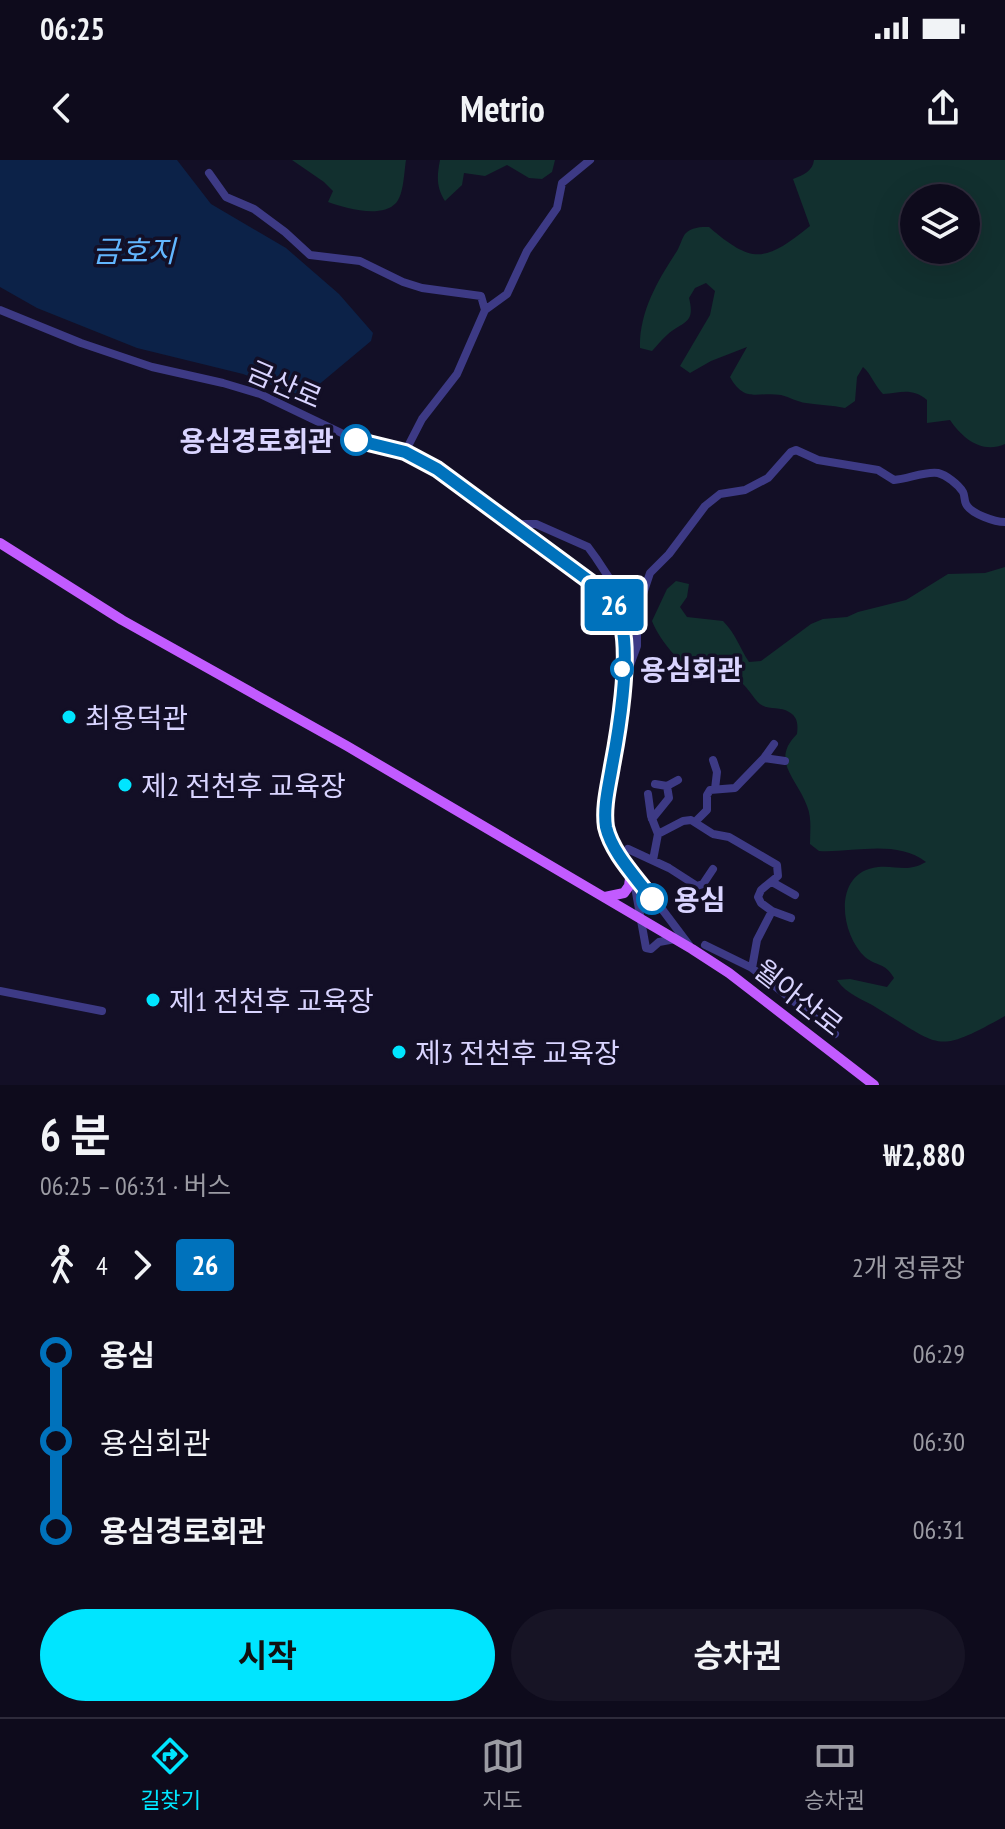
<!DOCTYPE html>
<html lang="ko">
<meta charset="utf-8">
<style>
:root{--surface:#0e0b1c;--page:#171425;--text:#f1f3f6;--muted:#9b9ba3;--line:#2e2b3b;--accent:#00e5ff}
body{margin:0;font-family:"PT Sans Narrow","Noto Sans KR",sans-serif;background:var(--page);color:var(--text);height:100vh;display:flex;flex-direction:column;font-size:30px;white-space:nowrap}
*{box-sizing:border-box;margin:0}
p{font-size:26px;color:var(--muted)}
.icon{flex:none;width:44px;height:44px;fill:none;stroke:currentColor;stroke-width:2;stroke-linecap:round;stroke-linejoin:round}
.map{position:relative;height:925px;overflow:hidden}
.sheet{display:flex;flex-direction:column;background:var(--surface);flex:1}
.sheet>*{flex:none}
.badge{padding:0 16px;border-radius:6px;font-size:28px;line-height:52px}
.buttons{position:absolute;left:900px;top:24px;display:grid;gap:16px}
.buttons a{display:grid;place-items:center;width:80px;height:80px;border-radius:50%;background:var(--surface);box-shadow:0 8px 32px #0002,0 0 0 2px var(--line);font-size:40px}
.map>.badge{position:absolute;translate:-50% -50%;box-shadow:0 0 0 4px #fff}
.legs{display:flex;align-items:center;gap:12px;height:88px;padding:0 40px;font-size:26px}
.legs p{margin-inline-start:auto}
.headline{display:flex;align-items:center;justify-content:space-between;height:136px;padding:0 40px}
h1{font-size:44px;font-weight:700;line-height:60px}
.button{display:flex;gap:16px;margin-top:auto;padding:16px 40px}
.button a{flex:1;height:92px;border-radius:48px;background:var(--accent);color:#111;font-size:32px;font-weight:700;line-height:92px;text-align:center}
.button a+a{background:var(--page);color:var(--text)}
ul{padding:0 40px;list-style:none}
li{display:flex;align-items:center;gap:28px;height:88px;font-size:30px}
li i{display:grid;place-items:center;width:12px;height:100%;margin:0 10px;background:currentColor}
li i::after{content:'';width:20px;height:20px;margin:-10px;border:6px solid;border-radius:50%;background:var(--surface)}
li p{margin-inline-start:auto}
li:first-child i{background:linear-gradient(#0000 50%,currentColor 0)}
li:last-child i{background:linear-gradient(currentColor 50%,#0000 0)}
.status{display:flex;justify-content:space-between;align-items:center;height:56px;padding:0 40px;background:var(--surface);direction:ltr}
.status svg{height:22px;fill:currentColor}
header{display:flex;justify-content:space-between;align-items:center;height:104px;padding:0 40px;background:var(--surface);font-size:36px;font-weight:700}
.tabs{display:flex;justify-content:space-around;align-items:center;height:112px;border-top:2px solid var(--line);background:var(--surface);font-size:22px;color:var(--muted)}
.tabs a{display:grid;justify-items:center;gap:4px}
.tabs .on{color:var(--accent)}
.map>svg:first-child{display:block}
.green{fill:#12302f;fill-rule:evenodd}
.water{fill:#0c2248}
.lines{fill:none;stroke-linecap:round;stroke-linejoin:round}
.minor{stroke:#3d3a85;stroke-width:8}
.major{stroke:#c25bff;stroke-width:10}
.line-1-casing{stroke:#fff;stroke-width:18}
.line-1{stroke:#0072bc;stroke-width:12}
.stop-1-dot{fill:#fff;stroke:#0072bc;stroke-width:4}
.poi-dot{fill:#00e5ff;stroke:#130f26;stroke-width:3}
.labels{text-anchor:middle;dominant-baseline:central;stroke-width:7;stroke-linejoin:round;paint-order:stroke}
.street-label{font-size:28px;fill:#d9d4ff;stroke:#130f26}
.stop-label{font-size:28px;font-weight:bold;fill:#d9d4ff;stroke:#130f26;text-anchor:start}
.poi-label{font-size:28px;fill:#d9d4ff;stroke:#130f26;text-anchor:start}
.water-label{font-size:30px;font-style:italic;fill:#62b6ff;stroke:#130f26}
</style>
<div class="status"><b>06:25</b><svg viewBox="0 0 49 12"><path d="M0 12V9h3v3zM5 12V6h3v6zM10 12V3h3v9zM15 12V0h3v12zM26 1h20v11H26zM47 4h2v5h-2z"/></svg></div>
<header><svg class="icon" aria-label="back" viewBox="0 0 24 24"><path d="M15 5l-7 7 7 7"/></svg>Metrio<svg class="icon" aria-label="share" viewBox="0 0 24 24"><path d="M12 15V3M7 8l5-5 5 5M5 13v7h14v-7"/></svg></header>
<div class="map">
<svg width="1005" height="925" viewBox="0 0 1005 925">
<rect width="100%" height="100%" fill="#130f26"/>
<path class="green" d="M 292,0 L 406,0 C 404,12 404,34 396,43 C 381,59 345,48 328,42 L 333,31 L 324,22 Z
M 440,0 L 555,0 L 552,12 L 542,19 L 529,18 L 507,5 L 485,16 L 464,13 L 462,25 L 445,41 C 436,27 437,16 440,0 Z
M 814,0 L 1005,0 L 1005,284 C 982,294 963,279 950,260 L 927,263 L 927,240 C 912,227 900,233 883,234 C 874,225 872,215 863,207 L 857,217 L 855,241 L 845,248 C 832,245 819,245 806,243 C 797,242 790,237 781,235 C 758,231 745,244 730,217 L 747,187 L 711,201 L 690,213 L 680,206 L 710,155 L 715,131 L 706,123 L 695,128 L 689,138 C 696,165 682,161 667,175 C 661,180 657,186 652,191 L 640,188 C 639,152 658,120 677,91 C 680,86 682,78 685,74 C 691,67 701,67 709,67 C 754,106 766,101 810,66 L 793,19 C 803,15 813,11 814,0 ZM 914,38 L 966,38 L 966,90 L 914,90 Z
M 1005,407 L 1005,856 C 935,895 942,887 877,848 C 863,839 847,835 837,820 L 850,819 L 887,827 L 894,818 C 885,802 877,807 865,797 C 840,774 832,712 878,707 C 896,705 907,713 926,702 C 896,679 853,693 819,691 L 810,684 C 810,671 812,658 807,646 C 797,618 770,601 797,574 C 798,565 798,557 789,552 C 780,546 769,551 760,544 C 751,536 745,521 733,518 C 725,515 716,519 708,518 C 687,515 659,480 652,461 L 667,429 L 676,421 L 689,424 L 687,437 L 680,447 L 687,457 L 723,461 C 736,474 739,487 749,502 L 761,501 L 811,464 L 823,459 L 847,457 L 858,452 L 906,440 L 948,414 L 985,413 Z"/>
<path class="water" d="M 0,0 L 177,0 L 211,44 L 286,88 L 339,134 L 373,173 L 371,181 L 304,237 L 243,214 L 137,188 L 37,148 L 0,127 Z"/>
<g class="lines">
<path class="minor" d="M 209,13 L 226,37 L 254,49 L 285,72 L 310,95 L 360,101 L 403,122 L 422,128 L 481,136 L 485,150 L 457,214 L 422,259 L 405,292
M 0,150 L 81,183 L 152,207 L 223,223 L 260,234 L 356,280 L 405,292 L 424,301 L 600,429 C 610,441 618,451 622,466 C 630,498 619,566 613,600 C 608,629 601,656 613,684 L 689,785
M 485,150 L 507,134 L 527,91 L 557,48 L 562,23 L 590,0
M 513,364 L 536,364 L 588,387 L 596,398 L 627,445 L 637,474 L 637,486 L 624,521
M 627,445 L 643,434 L 650,413 L 669,394 L 705,346 L 720,334 L 745,330 L 768,318 L 791,292 L 796,290 L 818,300 L 878,310 L 894,320 C 908,319 925,311 938,313 C 946,315 958,324 963,332 C 965,336 964,340 966,344 C 971,354 995,362 1005,362
M 764,598 L 774,584
M 713,600 L 717,612 L 715,629
M 667,626 L 678,620
M 648,634 L 651,656 L 658,674
M 652,659 L 669,638 L 667,626 L 655,624
M 696,661 L 707,650 L 707,635 L 710,630 L 735,628 L 764,598 L 785,601
M 628,689 L 669,708 L 697,726 L 703,724 L 713,709
M 653,700 L 658,674 L 683,661 L 691,660 L 713,674 L 729,677 L 777,705 L 778,716 L 761,730 L 758,737 L 761,743 L 772,751 L 757,780 L 752,808
M 633,716 L 646,788 L 651,789 L 659,782 L 675,779
M 772,722 L 795,735
M 772,751 L 791,758
M 705,785 L 752,808 L 835,874
M 0,831 L 102,851"/>
<path class="major" d="M 0,383 L 122,460 L 347,586 L 692,789 L 729,813 L 874,925
M 605,737 L 624,733 L 629,726 L 631,711"/>
</g>
<g class="lines">
<defs>
<path id="line-1" d="M 356,280 L 405,292 L 437,309 L 600,429 C 610,441 618,451 622,466 C 630,500 619,570 612,606 C 609,625 603,647 606,667 C 612,693 636,717 652,739"/>
</defs>
<use href="#line-1" class="line-1-casing"/>
<use href="#line-1" class="line-1"/>
</g>
<g class="stop-1-dot">
<circle cx="356" cy="280" r="14"/>
<circle cx="622" cy="509" r="10"/>
<circle cx="652" cy="739" r="14"/>
</g>
<g class="poi-dot">
<circle cx="69" cy="557" r="8"/>
<circle cx="125" cy="625" r="8"/>
<circle cx="153" cy="840" r="8"/>
<circle cx="399" cy="892" r="8"/>
</g>
<g class="labels">
<g class="street-label">
<text transform="translate(285 224) rotate(23)">금산로</text>
<text transform="translate(799 837) rotate(38)">월아산로</text>
</g>
<g class="stop-label">
<text x="334" y="280" text-anchor="end">용심경로회관</text>
<text x="640" y="509">용심회관</text>
<text x="674" y="739">용심</text>
</g>
<g class="poi-label">
<text x="85" y="557">최용덕관</text>
<text x="141" y="625">제2 전천후 교육장</text>
<text x="169" y="840">제1 전천후 교육장</text>
<text x="415" y="892">제3 전천후 교육장</text>
</g>
<g class="water-label">
<text x="134" y="90">금호지</text>
</g>
</g>
</svg>
<div class="buttons">
<a><svg class="icon" aria-label="layers" viewBox="0 0 24 24"><path d="M12 4l9 5-9 5-9-5zM3 14l9 5 9-5"/></svg></a>
</div>
<b class="badge" style="left:614px;top:445px;background:#0072bc;color:#fff">26</b>
</div>
<section class="sheet">
<div class="headline"><div><h1>6 분</h1><p>06:25 – 06:31 · 버스</p></div><b>₩2,880</b></div>
<div class="legs"><svg class="icon" aria-label="walk" viewBox="0 0 24 24"><circle cx="13" cy="4" r="2"/><path d="M13 8l-2 6 4 7M11 14l-3 7M7 12l3-4h3l4 4"/></svg>4<svg class="icon" aria-label="forward" viewBox="0 0 24 24"><path d="M9 5l7 7-7 7"/></svg><b class="badge" style="background:#0072bc;color:#fff">26</b><p>2개 정류장</p></div>
<ul>
<li><i style="color:#0072bc"></i><b>용심</b><p>06:29</p></li>
<li><i style="color:#0072bc"></i><span>용심회관</span><p>06:30</p></li>
<li><i style="color:#0072bc"></i><b>용심경로회관</b><p>06:31</p></li>
</ul>
<div class="button"><a>시작</a><a>승차권</a></div>
</section>
<nav class="tabs">
<a class="on"><svg class="icon" aria-label="directions" viewBox="0 0 24 24"><path d="M12 3l9 9-9 9-9-9zM9 14v-3h6M13 9l2 2-2 2"/></svg>길찾기</a>
<a><svg class="icon" aria-label="map" viewBox="0 0 24 24"><path d="M3 6l6-2 6 2 6-2v14l-6 2-6-2-6 2zM9 4v14M15 6v14"/></svg>지도</a>
<a><svg class="icon" aria-label="tickets" viewBox="0 0 24 24"><path d="M3 7h18v10H3zM15 7v10"/></svg>승차권</a>
</nav>
